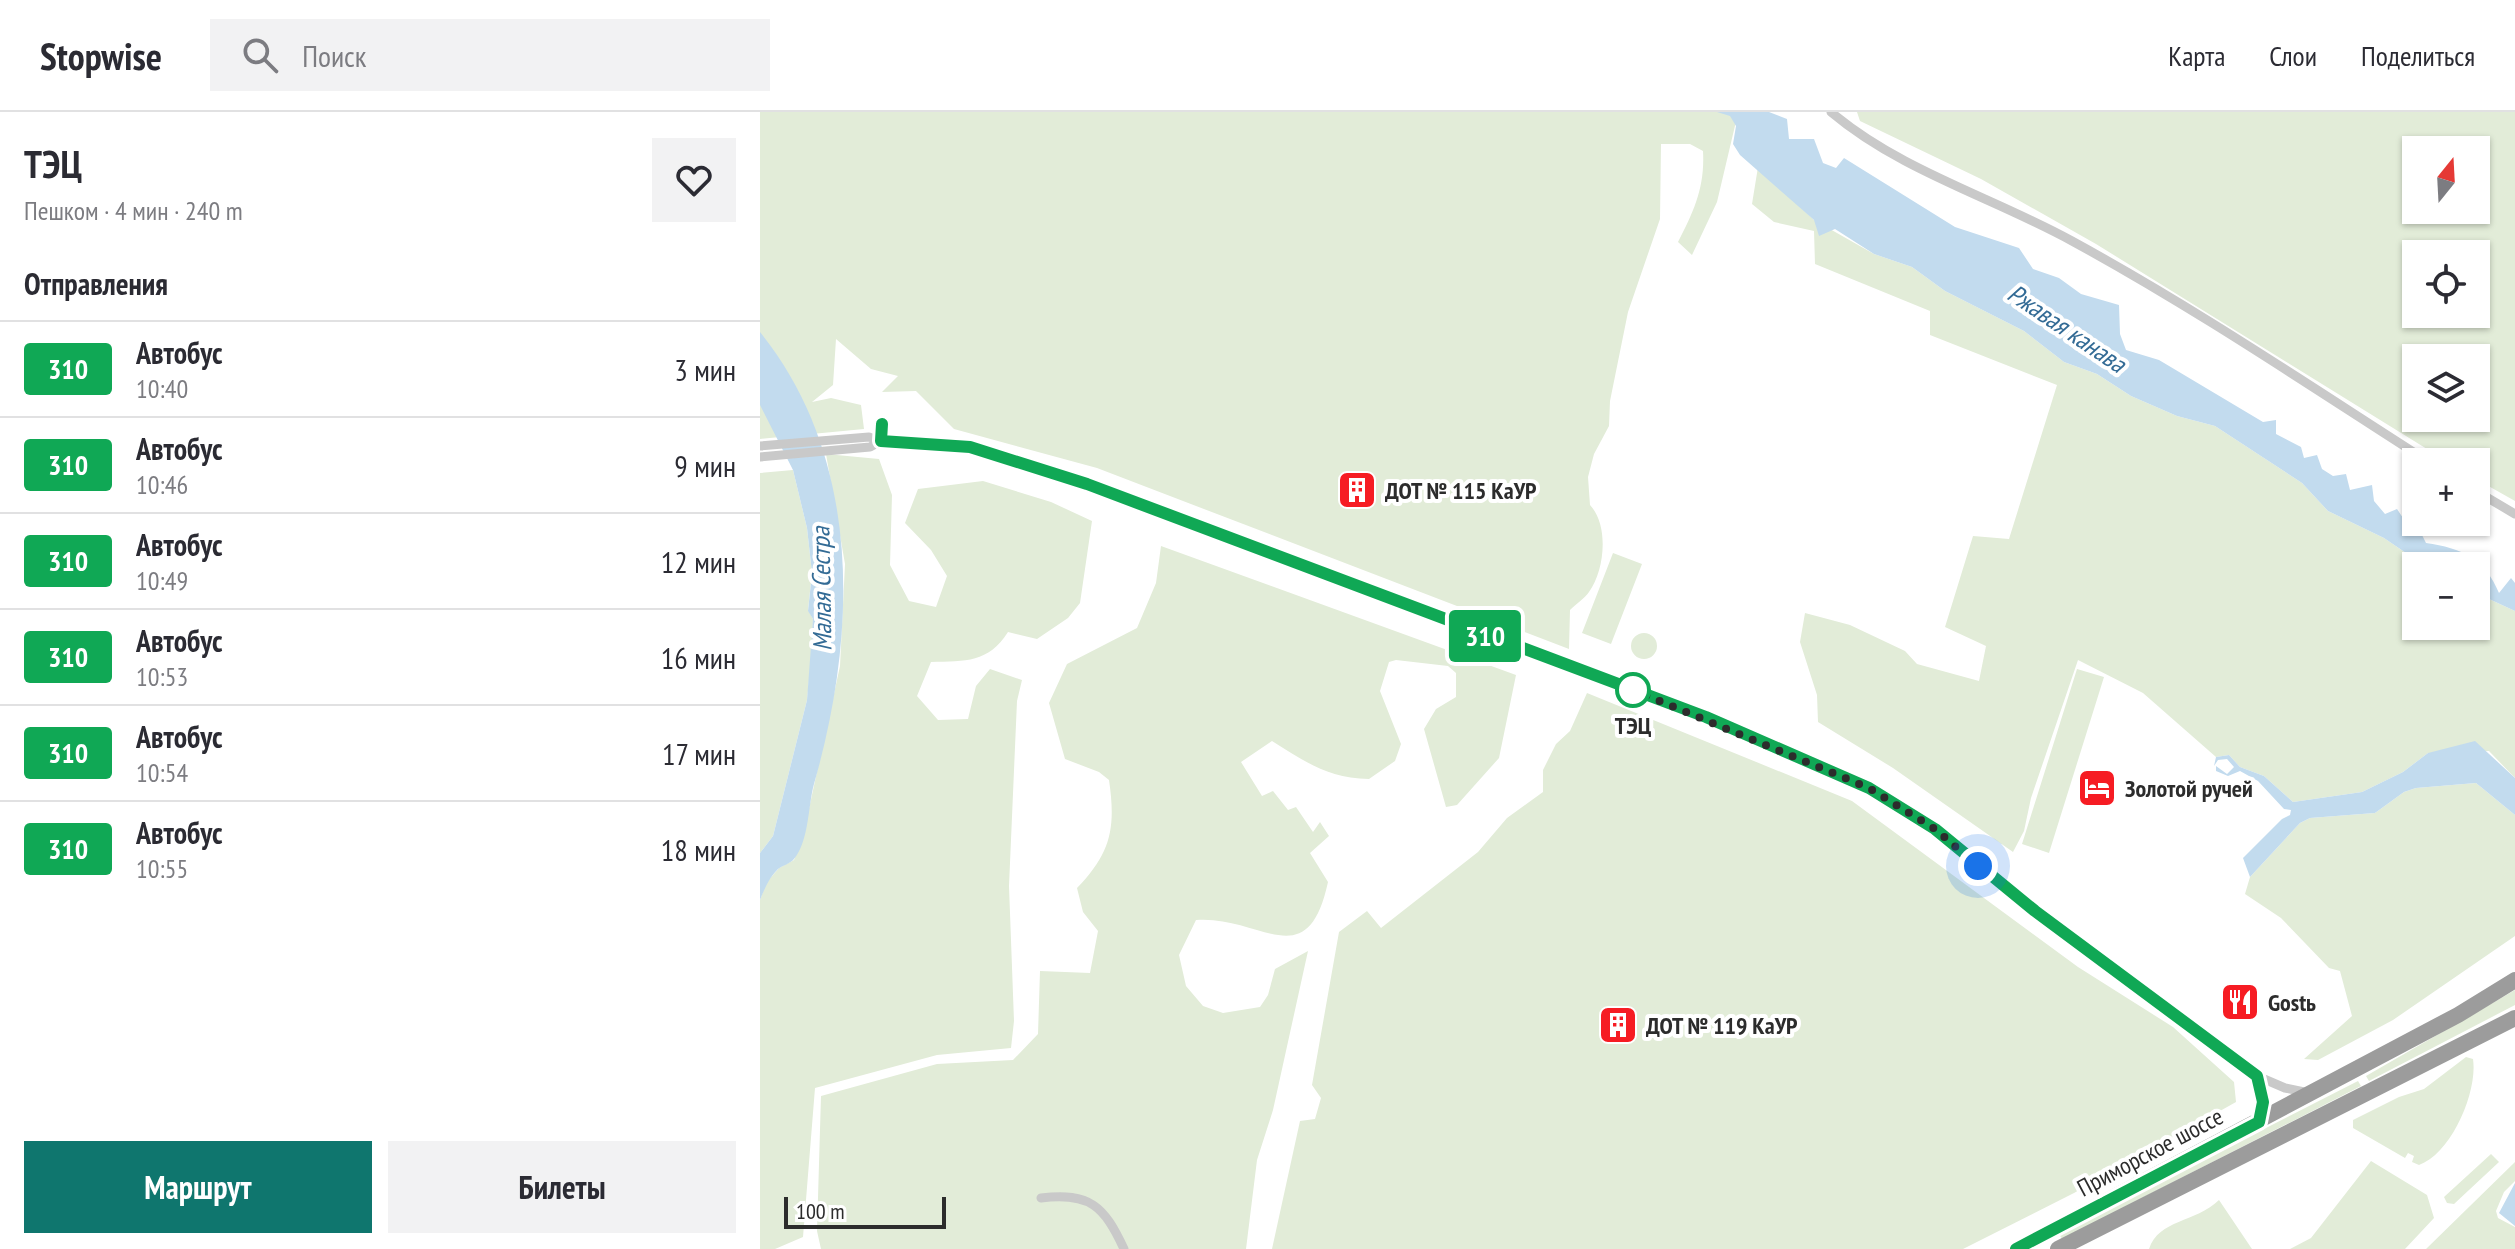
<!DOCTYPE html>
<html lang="ru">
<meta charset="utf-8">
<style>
:root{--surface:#fff;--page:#f2f2f3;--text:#2b2b33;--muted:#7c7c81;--line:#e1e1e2;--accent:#0f766e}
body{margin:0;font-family:"PT Sans Narrow",sans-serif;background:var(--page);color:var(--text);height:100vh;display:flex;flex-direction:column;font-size:30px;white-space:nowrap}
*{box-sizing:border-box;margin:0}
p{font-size:26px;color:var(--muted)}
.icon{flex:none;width:44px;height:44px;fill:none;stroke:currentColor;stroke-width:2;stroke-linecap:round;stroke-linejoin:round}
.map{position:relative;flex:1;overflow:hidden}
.sheet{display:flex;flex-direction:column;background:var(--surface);width:760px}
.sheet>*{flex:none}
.badge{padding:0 16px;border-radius:6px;font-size:28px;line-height:52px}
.needle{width:52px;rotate:18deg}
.tools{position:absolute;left:1642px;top:24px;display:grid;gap:16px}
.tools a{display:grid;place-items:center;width:88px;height:88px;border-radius:0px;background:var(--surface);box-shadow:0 2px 6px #0004;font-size:40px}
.scale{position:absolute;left:24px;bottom:20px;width:162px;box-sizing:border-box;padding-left:8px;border:4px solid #2c2c2c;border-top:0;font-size:22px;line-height:28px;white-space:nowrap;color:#2c2c2c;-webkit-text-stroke:6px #fff;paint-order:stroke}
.you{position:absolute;width:40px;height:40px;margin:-20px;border:6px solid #fff;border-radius:50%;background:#1a73e8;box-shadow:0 0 0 12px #1a73e833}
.map>.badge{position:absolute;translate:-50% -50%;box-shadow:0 0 0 4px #fff}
h2{padding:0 24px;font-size:30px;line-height:72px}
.round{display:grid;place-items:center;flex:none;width:84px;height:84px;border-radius:0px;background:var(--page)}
.summary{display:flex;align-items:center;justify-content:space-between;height:136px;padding:0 24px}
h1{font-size:38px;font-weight:600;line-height:60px}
.action{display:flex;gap:16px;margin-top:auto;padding:16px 24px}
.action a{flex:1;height:92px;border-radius:0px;background:var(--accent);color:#fff;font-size:32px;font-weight:600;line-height:92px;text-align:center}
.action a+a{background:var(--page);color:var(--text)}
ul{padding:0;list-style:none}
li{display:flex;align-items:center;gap:24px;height:96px;padding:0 24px;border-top:2px solid var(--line)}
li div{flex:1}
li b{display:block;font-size:30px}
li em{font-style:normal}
li .badge{min-width:88px;font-weight:700;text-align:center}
header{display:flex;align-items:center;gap:48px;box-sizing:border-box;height:112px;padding:0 40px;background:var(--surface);border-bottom:2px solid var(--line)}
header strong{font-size:38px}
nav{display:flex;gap:44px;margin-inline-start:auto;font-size:28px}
.search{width:560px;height:72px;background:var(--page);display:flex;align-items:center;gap:20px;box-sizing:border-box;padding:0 28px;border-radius:0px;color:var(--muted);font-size:30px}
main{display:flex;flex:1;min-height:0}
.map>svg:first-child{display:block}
.green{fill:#e2ecd8;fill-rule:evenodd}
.water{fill:#c2dbee}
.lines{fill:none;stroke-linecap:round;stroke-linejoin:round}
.minor{stroke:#c9c9c9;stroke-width:9}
.trunk{stroke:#9c9c9c;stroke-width:16}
.line-casing{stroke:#fff;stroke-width:18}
.line{stroke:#10a855;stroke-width:12}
.walk{stroke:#2c2c2c;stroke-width:8;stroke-dasharray:0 14.4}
.stop-dot{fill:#fff;stroke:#10a855;stroke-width:4}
.labels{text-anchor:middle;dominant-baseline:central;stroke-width:8;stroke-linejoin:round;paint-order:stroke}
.poi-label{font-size:24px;font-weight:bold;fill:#2c2c2c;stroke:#fff;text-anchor:start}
.stop-label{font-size:24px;font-weight:bold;fill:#2c2c2c;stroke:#fff}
.street-label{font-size:24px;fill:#2c2c2c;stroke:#fff}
.water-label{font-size:26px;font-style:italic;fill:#336b95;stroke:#fff}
</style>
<header>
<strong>Stopwise</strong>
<div class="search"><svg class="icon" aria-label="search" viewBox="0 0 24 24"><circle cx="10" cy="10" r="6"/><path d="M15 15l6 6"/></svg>Поиск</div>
<nav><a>Карта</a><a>Слои</a><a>Поделиться</a></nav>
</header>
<main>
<section class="sheet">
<div class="summary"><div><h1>ТЭЦ</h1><p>Пешком · 4 мин · 240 m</p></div><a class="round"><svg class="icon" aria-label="heart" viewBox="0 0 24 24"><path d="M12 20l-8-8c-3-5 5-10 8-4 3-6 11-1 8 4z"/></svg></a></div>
<h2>Отправления</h2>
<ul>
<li><span class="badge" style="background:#10a855;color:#fff">310</span><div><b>Автобус</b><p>10:40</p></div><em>3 мин</em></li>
<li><span class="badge" style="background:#10a855;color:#fff">310</span><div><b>Автобус</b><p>10:46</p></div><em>9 мин</em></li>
<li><span class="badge" style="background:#10a855;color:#fff">310</span><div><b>Автобус</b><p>10:49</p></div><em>12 мин</em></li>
<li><span class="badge" style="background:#10a855;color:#fff">310</span><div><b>Автобус</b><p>10:53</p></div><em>16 мин</em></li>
<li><span class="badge" style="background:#10a855;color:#fff">310</span><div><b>Автобус</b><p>10:54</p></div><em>17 мин</em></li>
<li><span class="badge" style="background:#10a855;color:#fff">310</span><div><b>Автобус</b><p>10:55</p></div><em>18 мин</em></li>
</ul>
<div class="action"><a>Маршрут</a><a>Билеты</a></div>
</section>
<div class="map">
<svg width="1755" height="1137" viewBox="0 0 1755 1137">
<rect width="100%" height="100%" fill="#fff"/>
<path class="green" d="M 0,0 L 983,0 L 978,1 L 957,90 L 932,143 L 918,130 C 934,99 945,75 943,39 L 930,32 L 901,32 L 900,107 L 868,200 L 850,289 L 849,314 L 834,342 L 828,365 L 830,393 C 849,413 845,458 829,480 C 825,486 816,492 810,498 L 809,537 L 337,356 L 194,317 L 156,279 L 122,280 L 138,264 L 111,257 L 76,227 L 73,273 L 52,290 L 71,286 L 101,293 L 104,317 L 0,327 Z
M 1097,0 L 1755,0 L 1755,389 L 1716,367 L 1716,350 L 1688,350 L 1336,132 L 1221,67 L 1100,9 ZM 1656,38 L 1716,38 L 1716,98 L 1656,98 ZM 1656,142 L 1716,142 L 1716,202 L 1656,202 ZM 1656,246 L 1716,246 L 1716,306 L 1656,306 Z
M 998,55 L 1054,108 L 1114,142 L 1152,155 L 1185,179 L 1264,219 L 1304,250 L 1337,262 L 1371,284 L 1417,304 L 1455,314 L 1542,371 L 1568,399 L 1624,426 L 1665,454 L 1656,454 L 1656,514 L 1716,514 L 1716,481 L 1755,499 L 1755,666 L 1729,639 L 1668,641 L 1643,660 L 1602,680 L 1533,690 L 1504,664 L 1480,655 L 1469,643 L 1456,645 L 1383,581 L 1318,548 L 1271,686 L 1264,719 L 1253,740 L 1133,656 L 1058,610 L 1057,583 L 1040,530 L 1045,501 L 1090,513 L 1145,539 L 1157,552 L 1219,569 L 1226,534 L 1185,515 L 1213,424 L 1249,427 L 1297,273 L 1170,223 L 1170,199 L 1055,152 L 1054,119 L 1014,110 L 992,92 Z
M 66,342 L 119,347 L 132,383 L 130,453 L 149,489 L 176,495 L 187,464 L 171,438 L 145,411 L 158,377 L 223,369 L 291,390 L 332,409 L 320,491 L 308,506 L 277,527 L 248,520 C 228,551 206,549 171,550 L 157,584 L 178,608 L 208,607 L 216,574 L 230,557 L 262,568 L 257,589 L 249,774 L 254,909 L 251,936 L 177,943 L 55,976 L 43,1125 L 15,1137 L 0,1137 L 0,788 L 6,771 L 19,756 L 34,748 L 45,715 L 80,554 L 85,452 Z
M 33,358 L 47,416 L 52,461 L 48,498 L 53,507 L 52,538 L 47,588 L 13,724 L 0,741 L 0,361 Z
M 401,434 L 756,563 L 739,646 L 697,693 L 686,695 L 664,617 L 676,597 L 696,585 L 696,561 L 688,554 L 636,548 L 629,550 L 620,579 L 641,632 L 635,649 L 609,667 C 567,666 546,650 512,629 L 481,650 L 502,684 L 513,679 L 528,698 L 536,695 L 553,720 L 560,710 L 569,724 L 550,741 L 568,770 C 547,866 501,803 436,808 L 419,843 L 426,874 L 443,894 L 463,901 L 500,895 L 508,883 L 515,857 L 548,839 L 513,998 L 497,1048 L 486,1137 L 61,1137 L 57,1119 L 61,984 L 177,952 L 253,948 L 278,922 L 280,859 L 330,861 L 338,819 L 323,800 L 317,776 C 351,741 356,716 349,668 L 339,660 L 305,647 L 289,591 L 307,552 L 377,516 L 396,471 Z
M 853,441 L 882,452 L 851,532 L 822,521 Z
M871 534a13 13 0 1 1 26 0a13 13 0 1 1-26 0Z
M 1317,557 L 1344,565 L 1289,741 L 1262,732 Z
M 827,581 L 1092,689 L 1318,855 L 1413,915 L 1474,970 L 1476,990 L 1314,1081 L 1203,1137 L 512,1137 L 540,1009 L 555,1007 L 561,986 L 552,973 L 579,820 L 607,799 L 621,816 L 718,740 L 747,706 L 783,680 L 783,658 L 796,632 L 810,619 Z
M 1716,671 L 1755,703 L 1755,824 L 1633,908 L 1558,948 L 1544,947 L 1592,904 L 1580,859 L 1569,856 L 1521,806 L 1485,782 L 1490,765 L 1540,711 L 1550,706 L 1615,701 L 1644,680 L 1656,676 Z
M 1755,878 L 1755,893 L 1609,969 L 1606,964 Z
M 1706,945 L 1713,947 C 1718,980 1691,1042 1659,1053 L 1652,1050 L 1654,1044 L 1648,1041 L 1645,1046 L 1593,1016 L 1593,1008 L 1639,985 L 1664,977 Z
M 1598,969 L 1601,974 L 1302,1127 L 1299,1122 Z
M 1731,1042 L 1739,1050 L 1694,1092 L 1687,1091 L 1684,1085 Z
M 1611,1049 L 1667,1083 L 1674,1106 L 1645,1137 L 1530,1137 L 1551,1126 Z
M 1755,1050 L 1755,1069 L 1744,1080 L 1736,1099 L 1738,1106 L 1755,1115 L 1755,1137 L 1666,1137 Z
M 1459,1088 L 1492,1137 L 1389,1137 C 1399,1107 1435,1111 1459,1088 Z"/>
<path class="water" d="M 957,0 L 1009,0 L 1027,7 L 1029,27 L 1054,27 L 1063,51 L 1076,56 L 1084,46 L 1195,115 L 1259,136 L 1273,157 L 1299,166 L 1321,182 L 1359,193 L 1360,222 L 1366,238 L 1399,248 L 1503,310 L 1516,308 L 1516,322 L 1541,335 L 1544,346 L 1557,343 L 1562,357 L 1573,364 L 1586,362 L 1590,378 L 1612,373 L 1614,389 L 1625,402 L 1637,397 L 1645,409 L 1658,415 L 1666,431 C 1702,436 1725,447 1739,481 L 1751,466 L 1755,471 L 1755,499 L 1716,481 L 1716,454 L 1665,454 L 1624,426 L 1568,399 L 1542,371 L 1455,314 L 1417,304 L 1371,284 L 1337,262 L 1304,250 L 1264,219 L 1185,179 L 1152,155 L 1114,142 L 1075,117 L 1059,124 L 1054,108 L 980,43 L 973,32 L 976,14 L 970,4 Z
M 0,220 C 103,348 97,522 54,672 C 48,694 49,729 34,747 C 30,752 23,753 18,757 C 9,766 5,776 0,788 L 0,741 L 13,724 L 47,588 L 53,507 L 48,499 L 52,461 L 47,416 L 33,358 L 0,293 Z
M 1715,629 L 1755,666 L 1755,703 L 1716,671 L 1656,676 L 1644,680 L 1615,701 L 1550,706 L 1540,711 L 1490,765 L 1483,746 L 1522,707 L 1530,703 L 1531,698 L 1524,697 L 1498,669 L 1480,659 L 1468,664 L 1456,659 L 1456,654 L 1467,662 L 1474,655 L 1467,647 L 1458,648 L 1454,654 L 1456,645 L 1469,643 L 1480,655 L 1504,664 L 1533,690 L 1602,680 L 1643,660 L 1668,641 Z
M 1755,1071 L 1755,1114 L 1739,1101 Z"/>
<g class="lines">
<path class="minor" d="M 1071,0 C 1141,59 1232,85 1312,129 C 1435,196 1550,274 1669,350
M 0,334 L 109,325 L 121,329 L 210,335 L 327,372 L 946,605 L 1109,676 L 1175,717 L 1275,799 L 1497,964 L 1525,976 L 1549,981
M 0,345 L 110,335 L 121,329
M 1716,379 L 1755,402
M 1497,964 L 1503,990 L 1500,1007
M 281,1086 C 330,1080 344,1094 364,1137"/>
<path class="trunk" d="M 1256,1137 L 1698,903 L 1755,868
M 1298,1137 L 1755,906"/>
</g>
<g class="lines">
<defs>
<path id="line" d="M 122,312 L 121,329 L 210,335 L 327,372 L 946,605 L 1109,676 L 1175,717 L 1275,799 L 1497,964 L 1503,990 L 1499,1010 L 1256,1137"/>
</defs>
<use href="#line" class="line-casing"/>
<use href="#line" class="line"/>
<path class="walk" d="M 873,578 L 1109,676 L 1175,717 L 1218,754"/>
</g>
<defs>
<symbol id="building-square" viewBox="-11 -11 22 22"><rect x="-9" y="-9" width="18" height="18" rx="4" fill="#f61c23" stroke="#fff"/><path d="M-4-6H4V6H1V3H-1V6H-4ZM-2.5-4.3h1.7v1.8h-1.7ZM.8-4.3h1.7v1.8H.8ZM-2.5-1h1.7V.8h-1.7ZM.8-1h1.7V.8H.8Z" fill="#fff"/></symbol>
<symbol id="hotel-square" viewBox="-11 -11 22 22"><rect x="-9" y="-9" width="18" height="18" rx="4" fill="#f61c23" stroke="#fff"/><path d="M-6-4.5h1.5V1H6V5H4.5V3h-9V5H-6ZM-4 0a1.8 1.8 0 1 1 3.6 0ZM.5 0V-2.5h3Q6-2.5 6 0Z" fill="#fff"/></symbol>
<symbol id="restaurant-square" viewBox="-11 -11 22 22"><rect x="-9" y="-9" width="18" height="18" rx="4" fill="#f61c23" stroke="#fff"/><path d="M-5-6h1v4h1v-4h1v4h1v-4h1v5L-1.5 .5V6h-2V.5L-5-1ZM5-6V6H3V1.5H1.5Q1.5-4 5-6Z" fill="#fff"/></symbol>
</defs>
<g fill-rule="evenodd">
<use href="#building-square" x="575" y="356" width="44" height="44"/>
<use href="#hotel-square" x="1315" y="654" width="44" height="44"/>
<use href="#restaurant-square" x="1458" y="868" width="44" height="44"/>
<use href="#building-square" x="836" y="891" width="44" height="44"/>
</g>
<circle class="stop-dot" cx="873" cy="578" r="16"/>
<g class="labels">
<g class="poi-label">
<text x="625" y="378">ДОТ № 115 КаУР</text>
<text x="1365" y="676">Золотой ручей</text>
<text x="1508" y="890">Gostь</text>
<text x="886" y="913">ДОТ № 119 КаУР</text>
</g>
<g class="stop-label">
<text x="873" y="613">ТЭЦ</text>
</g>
<g class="street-label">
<text transform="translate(1390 1040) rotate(-28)">Приморское шоссе</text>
</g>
<g class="water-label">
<text transform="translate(1307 216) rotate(34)">Ржавая канава</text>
<text transform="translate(61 477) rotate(-91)">Малая Сестра</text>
</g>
</g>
</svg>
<div class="tools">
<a><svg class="needle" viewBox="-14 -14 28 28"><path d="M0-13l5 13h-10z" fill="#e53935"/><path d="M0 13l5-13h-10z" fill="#7c7c81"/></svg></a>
<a><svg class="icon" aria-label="locate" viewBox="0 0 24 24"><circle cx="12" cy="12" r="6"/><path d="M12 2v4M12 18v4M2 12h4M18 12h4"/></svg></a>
<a><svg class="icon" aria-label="layers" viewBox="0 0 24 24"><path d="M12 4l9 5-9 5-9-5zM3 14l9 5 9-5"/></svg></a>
<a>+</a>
<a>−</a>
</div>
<div class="scale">100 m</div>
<div class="you" style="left:1218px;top:754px"></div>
<b class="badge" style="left:725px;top:524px;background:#10a855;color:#fff">310</b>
</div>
</main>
